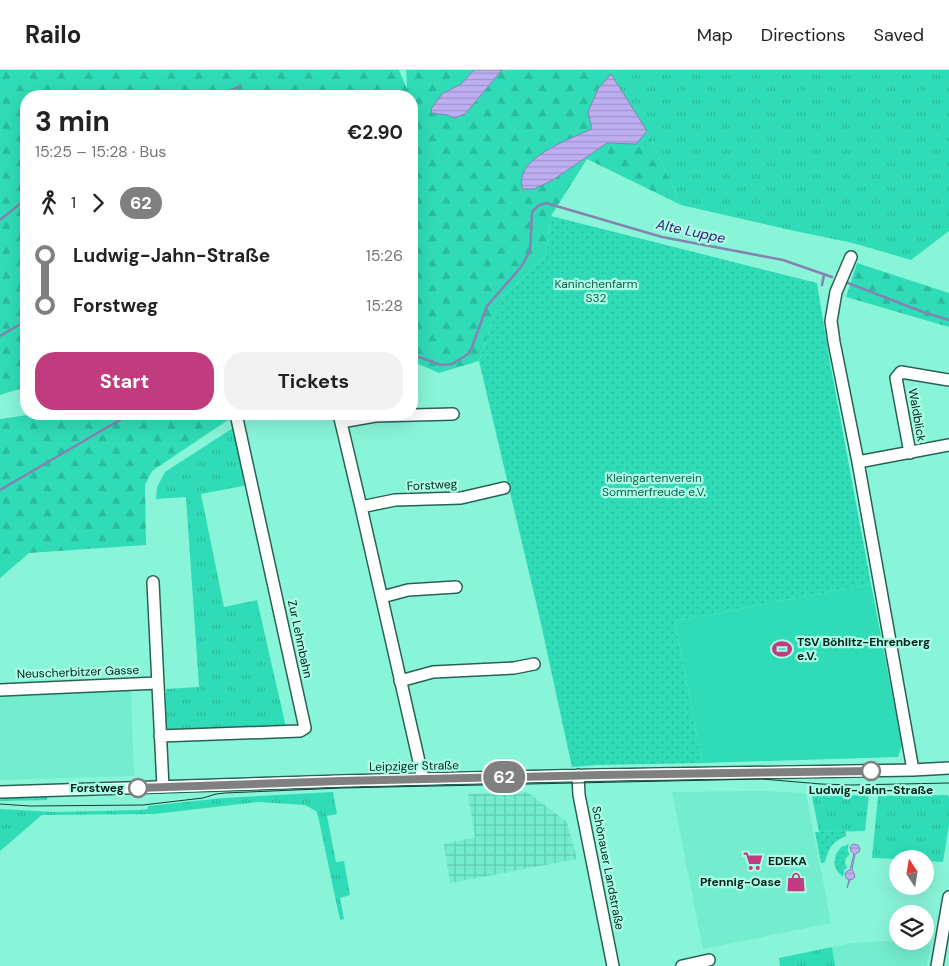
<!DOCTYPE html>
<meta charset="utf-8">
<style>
:root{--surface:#fff;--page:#f2f2f2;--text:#222;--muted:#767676;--line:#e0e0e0;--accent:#c13c7e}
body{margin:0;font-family:"DM Sans",sans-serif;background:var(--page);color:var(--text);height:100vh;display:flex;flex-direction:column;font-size:19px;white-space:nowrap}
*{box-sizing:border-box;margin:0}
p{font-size:16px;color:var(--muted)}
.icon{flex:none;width:28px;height:28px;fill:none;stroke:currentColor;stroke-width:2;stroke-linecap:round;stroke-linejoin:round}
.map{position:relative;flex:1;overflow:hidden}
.sheet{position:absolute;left:20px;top:20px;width:398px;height:330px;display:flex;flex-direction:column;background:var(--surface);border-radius:20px;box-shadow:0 5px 20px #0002}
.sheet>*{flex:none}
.badge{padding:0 10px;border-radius:16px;font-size:18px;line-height:32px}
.needle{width:32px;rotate:348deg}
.buttons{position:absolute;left:889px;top:780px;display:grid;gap:10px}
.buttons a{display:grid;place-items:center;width:45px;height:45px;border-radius:50%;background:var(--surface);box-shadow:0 5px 20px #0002;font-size:25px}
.map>.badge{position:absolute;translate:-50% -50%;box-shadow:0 0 0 2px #fff}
.legs{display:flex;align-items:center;gap:8px;height:55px;padding:0 15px;font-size:16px}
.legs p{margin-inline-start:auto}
.headline{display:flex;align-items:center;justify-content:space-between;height:85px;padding:0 15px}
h1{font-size:28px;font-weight:700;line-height:38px}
.cta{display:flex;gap:10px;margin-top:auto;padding:10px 15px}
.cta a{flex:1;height:58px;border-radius:20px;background:var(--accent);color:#fff;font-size:20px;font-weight:700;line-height:58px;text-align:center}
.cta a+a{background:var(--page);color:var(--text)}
ul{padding:0 15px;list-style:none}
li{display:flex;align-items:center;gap:18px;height:50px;font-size:19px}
li i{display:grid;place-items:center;width:8px;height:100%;margin:0 6px;background:currentColor}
li i::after{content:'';width:12px;height:12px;margin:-6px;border:4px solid;border-radius:50%;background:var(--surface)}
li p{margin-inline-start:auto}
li:first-child i{background:linear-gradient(#0000 50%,currentColor 0)}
li:last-child i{background:linear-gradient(currentColor 50%,#0000 0)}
header{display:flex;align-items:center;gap:30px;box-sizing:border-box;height:70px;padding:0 25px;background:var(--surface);border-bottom:1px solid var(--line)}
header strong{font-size:24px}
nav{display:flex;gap:28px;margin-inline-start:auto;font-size:18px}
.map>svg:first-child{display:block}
.built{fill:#73edcd}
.industrial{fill:url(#industrial-grid)}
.grass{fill:url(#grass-tufts)}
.forest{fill:url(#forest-firs)}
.garden{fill:url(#garden-dots)}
.pitch{fill:#30dcb7}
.water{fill:url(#water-rules);stroke:#8484b0}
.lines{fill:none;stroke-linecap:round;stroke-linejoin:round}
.stream{stroke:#8484b0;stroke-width:2.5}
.minor-casing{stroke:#286254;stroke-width:14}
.minor{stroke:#fff;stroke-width:11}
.tram{stroke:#133e33;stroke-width:1}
.line-1-casing{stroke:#fff;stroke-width:11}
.line-1{stroke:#808080;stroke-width:8}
.stop-1-dot{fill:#fff;stroke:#808080;stroke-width:2.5}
.labels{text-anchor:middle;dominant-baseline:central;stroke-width:4.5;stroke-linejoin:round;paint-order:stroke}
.park-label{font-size:12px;fill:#155d4d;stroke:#abfee6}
.street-label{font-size:12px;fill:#002119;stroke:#abfee6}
.poi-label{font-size:12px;font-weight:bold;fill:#002119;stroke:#abfee6;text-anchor:start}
.stop-label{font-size:12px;font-weight:bold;fill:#002119;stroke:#abfee6;text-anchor:end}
.water-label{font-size:14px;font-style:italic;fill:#3c1776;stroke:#abfee6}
</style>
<header>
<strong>Railo</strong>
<nav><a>Map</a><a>Directions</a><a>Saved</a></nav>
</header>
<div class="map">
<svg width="949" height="896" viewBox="0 0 949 896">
<defs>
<pattern id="industrial-grid" width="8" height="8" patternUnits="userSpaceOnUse" patternTransform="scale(1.25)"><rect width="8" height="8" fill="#73edcd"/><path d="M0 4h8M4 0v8" fill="none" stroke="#62cbaf"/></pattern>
<pattern id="grass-tufts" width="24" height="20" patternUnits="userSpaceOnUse" patternTransform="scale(1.25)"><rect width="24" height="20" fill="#30dcb7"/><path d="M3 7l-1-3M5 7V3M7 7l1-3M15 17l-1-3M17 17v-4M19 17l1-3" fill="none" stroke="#29bc9d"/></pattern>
<pattern id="forest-firs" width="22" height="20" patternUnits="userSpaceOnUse" patternTransform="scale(1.25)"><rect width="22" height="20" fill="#30dcb7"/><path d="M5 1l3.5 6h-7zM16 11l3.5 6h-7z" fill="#29bc9d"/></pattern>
<pattern id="garden-dots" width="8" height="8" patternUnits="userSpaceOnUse" patternTransform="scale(1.25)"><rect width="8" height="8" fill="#30dcb7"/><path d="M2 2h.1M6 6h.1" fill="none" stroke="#29bc9d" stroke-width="1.8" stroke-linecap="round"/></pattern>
<pattern id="water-rules" width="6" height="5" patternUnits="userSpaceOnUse" patternTransform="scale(1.25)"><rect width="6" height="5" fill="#bcaef0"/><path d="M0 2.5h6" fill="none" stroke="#a095cd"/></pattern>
</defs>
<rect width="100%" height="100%" fill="#89f5d8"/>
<path class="built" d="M 131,618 L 134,706 L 0,710 L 0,625 Z
M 762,721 L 806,723 L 831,853 L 703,879 L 672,722 Z
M 890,871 L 931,875 L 927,896 L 835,896 L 832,877 L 852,873 Z"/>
<path class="industrial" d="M 527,722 L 567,752 L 577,789 L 450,813 L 444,774 L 475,767 L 468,724 Z"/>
<path class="grass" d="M 610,0 L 949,0 L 949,161 L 911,190 L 853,173 L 790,160 L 681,135 L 647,61 L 611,4 Z
M 236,356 L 248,415 L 201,424 L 224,537 L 257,530 L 286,657 L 166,659 L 166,619 L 199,617 L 186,427 L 156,429 L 157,417 L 165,402 Z
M 333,722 L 337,744 L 327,746 L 336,792 L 344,791 L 350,825 L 340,828 L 344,849 L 340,850 L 318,746 L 317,742 L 314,740 L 305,735 L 258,732 L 154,744 L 42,745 L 0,781 L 0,739 L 55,742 L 139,740 L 148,739 L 148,736 L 223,728 Z
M 869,725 L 865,761 L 819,762 L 812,726 Z
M 948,725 L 949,728 L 949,755 L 943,792 L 925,791 L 925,789 L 897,789 L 872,788 L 878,726 Z
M 47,726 L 47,730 L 0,731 L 0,727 Z
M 832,877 L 835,896 L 780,896 L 779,888 Z"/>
<path class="forest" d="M 0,0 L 399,0 L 407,19 L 406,0 L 474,0 L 461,14 L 442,24 L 432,43 L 448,45 L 454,48 L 465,44 L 502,0 L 610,0 L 611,4 L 598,19 L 592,59 L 550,78 L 527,96 L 522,108 L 553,110 L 607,73 L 636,74 L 647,61 L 681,135 L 587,89 L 551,146 L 545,187 L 500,229 L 479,291 L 439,303 L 411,291 L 411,26 L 26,26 L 26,317 L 0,325 Z
M 857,193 L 949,223 L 949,257 L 846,227 Z
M 35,344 L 231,344 L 231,348 L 152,401 L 145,415 L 146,475 L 29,483 L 0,508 L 0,349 Z"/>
<path class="garden" d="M 551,146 L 817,213 L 829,287 L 871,514 L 675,551 L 702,693 L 598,695 L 572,697 L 539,545 L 479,291 L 500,229 L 545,187 Z
M 846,761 L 846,766 C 832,772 829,778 825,792 L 821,793 L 815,762 Z
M 849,774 C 847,778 847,781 850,784 L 846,788 L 845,793 L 847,798 L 844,800 L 843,807 L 837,801 L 834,793 L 836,784 L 841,777 Z"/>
<path class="pitch" d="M 871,514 L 902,675 L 898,687 L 702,693 L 675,551 Z"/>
<path class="water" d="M 474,0 L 502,0 L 465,44 L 454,48 L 448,45 L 432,43 L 431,39 L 442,24 L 461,14 Z
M 611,4 L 647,61 L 636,74 L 607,73 L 553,110 L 534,119 L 522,119 C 522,116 521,111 522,107 C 527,84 572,68 592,59 L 588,42 L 598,19 Z
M 853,774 L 858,775 L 860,779 L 859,782 L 855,784 L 852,800 L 854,803 L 855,807 L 853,809 L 850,810 L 847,818 L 849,810 L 846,808 L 845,804 L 847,801 L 850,800 L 854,784 L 851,781 L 850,777 Z"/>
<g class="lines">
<path class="stream" d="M 217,26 L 241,16
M 0,150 L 26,129
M 848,213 L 923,242 L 949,250
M 822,215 L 824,205
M 0,266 L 26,251
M 411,284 L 441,295 L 452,294 L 468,284 L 472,277 L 487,236 L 521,197 L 530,181 L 532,142 L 538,136 L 546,133 L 662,167 L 783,190 L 832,207
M 0,420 L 130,344"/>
<defs>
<path id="minor" d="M 851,187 L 836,222 L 831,251 L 834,272 L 858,392 L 913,700
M 339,344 L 361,437 L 423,709
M 341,352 L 375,346 L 453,344
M 910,383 L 896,308 L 901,302 L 949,310
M 858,392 L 949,375
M 361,437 L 395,430 L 461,428 L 504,418
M 153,512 L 163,717
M 382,527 L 408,520 L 456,517
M 400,611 L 433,602 L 514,598 L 534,594
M 0,620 L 158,613
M 160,666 L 300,661 L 305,658 L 236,344
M 578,705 L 579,725 L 613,896
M 0,722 L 341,711 L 599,705 L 913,700 L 949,698
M 682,896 L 709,890
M 937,896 L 949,827"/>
</defs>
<use href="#minor" class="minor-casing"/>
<use href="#minor" class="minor"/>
<path class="tram" d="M 0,734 L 30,736 L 143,735 L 203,728 L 216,724 L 225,723 L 342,718 L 762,709 L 821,714 L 851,715 L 949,713"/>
</g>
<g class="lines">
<defs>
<path id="line-1" d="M 138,718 L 341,711 L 600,705 L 871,701"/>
</defs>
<use href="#line-1" class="line-1-casing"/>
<use href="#line-1" class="line-1"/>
</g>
<defs>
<symbol id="stadium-bare" viewBox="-9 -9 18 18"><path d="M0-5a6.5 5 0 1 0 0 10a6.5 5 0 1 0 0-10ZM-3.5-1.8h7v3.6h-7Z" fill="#c13c7e" stroke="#abfee6" stroke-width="2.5" paint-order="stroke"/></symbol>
<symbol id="supermarket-bare" viewBox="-9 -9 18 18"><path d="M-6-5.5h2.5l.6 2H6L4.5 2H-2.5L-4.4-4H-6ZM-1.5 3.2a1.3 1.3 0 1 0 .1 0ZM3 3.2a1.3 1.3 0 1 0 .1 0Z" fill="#c13c7e" stroke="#abfee6" stroke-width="2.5" paint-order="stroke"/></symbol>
<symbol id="shop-bare" viewBox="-9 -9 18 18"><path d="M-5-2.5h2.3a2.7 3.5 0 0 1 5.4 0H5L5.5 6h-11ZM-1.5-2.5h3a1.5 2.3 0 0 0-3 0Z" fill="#c13c7e" stroke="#abfee6" stroke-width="2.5" paint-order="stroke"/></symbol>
</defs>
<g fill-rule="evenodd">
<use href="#stadium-bare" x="768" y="565" width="28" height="28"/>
<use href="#supermarket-bare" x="739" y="777" width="28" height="28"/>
<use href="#shop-bare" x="782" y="798" width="28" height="28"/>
</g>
<g class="stop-1-dot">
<circle cx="871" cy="701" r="9"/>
<circle cx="138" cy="718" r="9"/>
</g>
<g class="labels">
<g class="park-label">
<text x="596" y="214">Kaninchenfarm<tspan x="596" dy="14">S32</tspan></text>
<text x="654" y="408">Kleingartenverein<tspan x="654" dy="14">Sommerfreude e.V.</tspan></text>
</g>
<g class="street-label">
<text transform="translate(917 345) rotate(80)">Waldblick</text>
<text transform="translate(432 415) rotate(-3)">Forstweg</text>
<text transform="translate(300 569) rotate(78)">Zur Lehmbahn</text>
<text transform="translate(78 602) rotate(-2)">Neuscherbitzer Gasse</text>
<text transform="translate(414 696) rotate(-1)">Leipziger Straße</text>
<text transform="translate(608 798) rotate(79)">Schönauer Landstraße</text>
</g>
<g class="poi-label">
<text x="797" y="572">TSV Böhlitz-Ehrenberg<tspan x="797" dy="14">e.V.</tspan></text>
<text x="768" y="791">EDEKA</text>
<text x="781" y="812" text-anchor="end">Pfennig-Oase</text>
</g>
<g class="stop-label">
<text x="124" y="718">Forstweg</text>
<text x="871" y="720" text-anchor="middle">Ludwig-Jahn-Straße</text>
</g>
<g class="water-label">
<text transform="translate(691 161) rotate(12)">Alte Luppe</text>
</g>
</g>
</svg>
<div class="buttons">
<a><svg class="needle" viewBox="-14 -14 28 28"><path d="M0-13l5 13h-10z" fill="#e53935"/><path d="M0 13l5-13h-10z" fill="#767676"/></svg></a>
<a><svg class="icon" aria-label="layers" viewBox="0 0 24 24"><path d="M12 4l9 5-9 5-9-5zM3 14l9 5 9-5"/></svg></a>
</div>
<b class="badge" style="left:504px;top:707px;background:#808080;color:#fff">62</b>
<section class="sheet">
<div class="headline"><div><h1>3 min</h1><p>15:25 – 15:28 · Bus</p></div><b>€2.90</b></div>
<div class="legs"><svg class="icon" aria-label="walk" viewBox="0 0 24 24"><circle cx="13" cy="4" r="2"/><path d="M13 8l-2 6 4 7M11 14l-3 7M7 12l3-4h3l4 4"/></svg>1<svg class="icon" aria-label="forward" viewBox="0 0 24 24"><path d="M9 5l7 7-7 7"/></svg><b class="badge" style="background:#808080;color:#fff">62</b></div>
<ul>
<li><i style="color:#808080"></i><b>Ludwig-Jahn-Straße</b><p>15:26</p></li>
<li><i style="color:#808080"></i><b>Forstweg</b><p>15:28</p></li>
</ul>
<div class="cta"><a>Start</a><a>Tickets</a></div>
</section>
</div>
